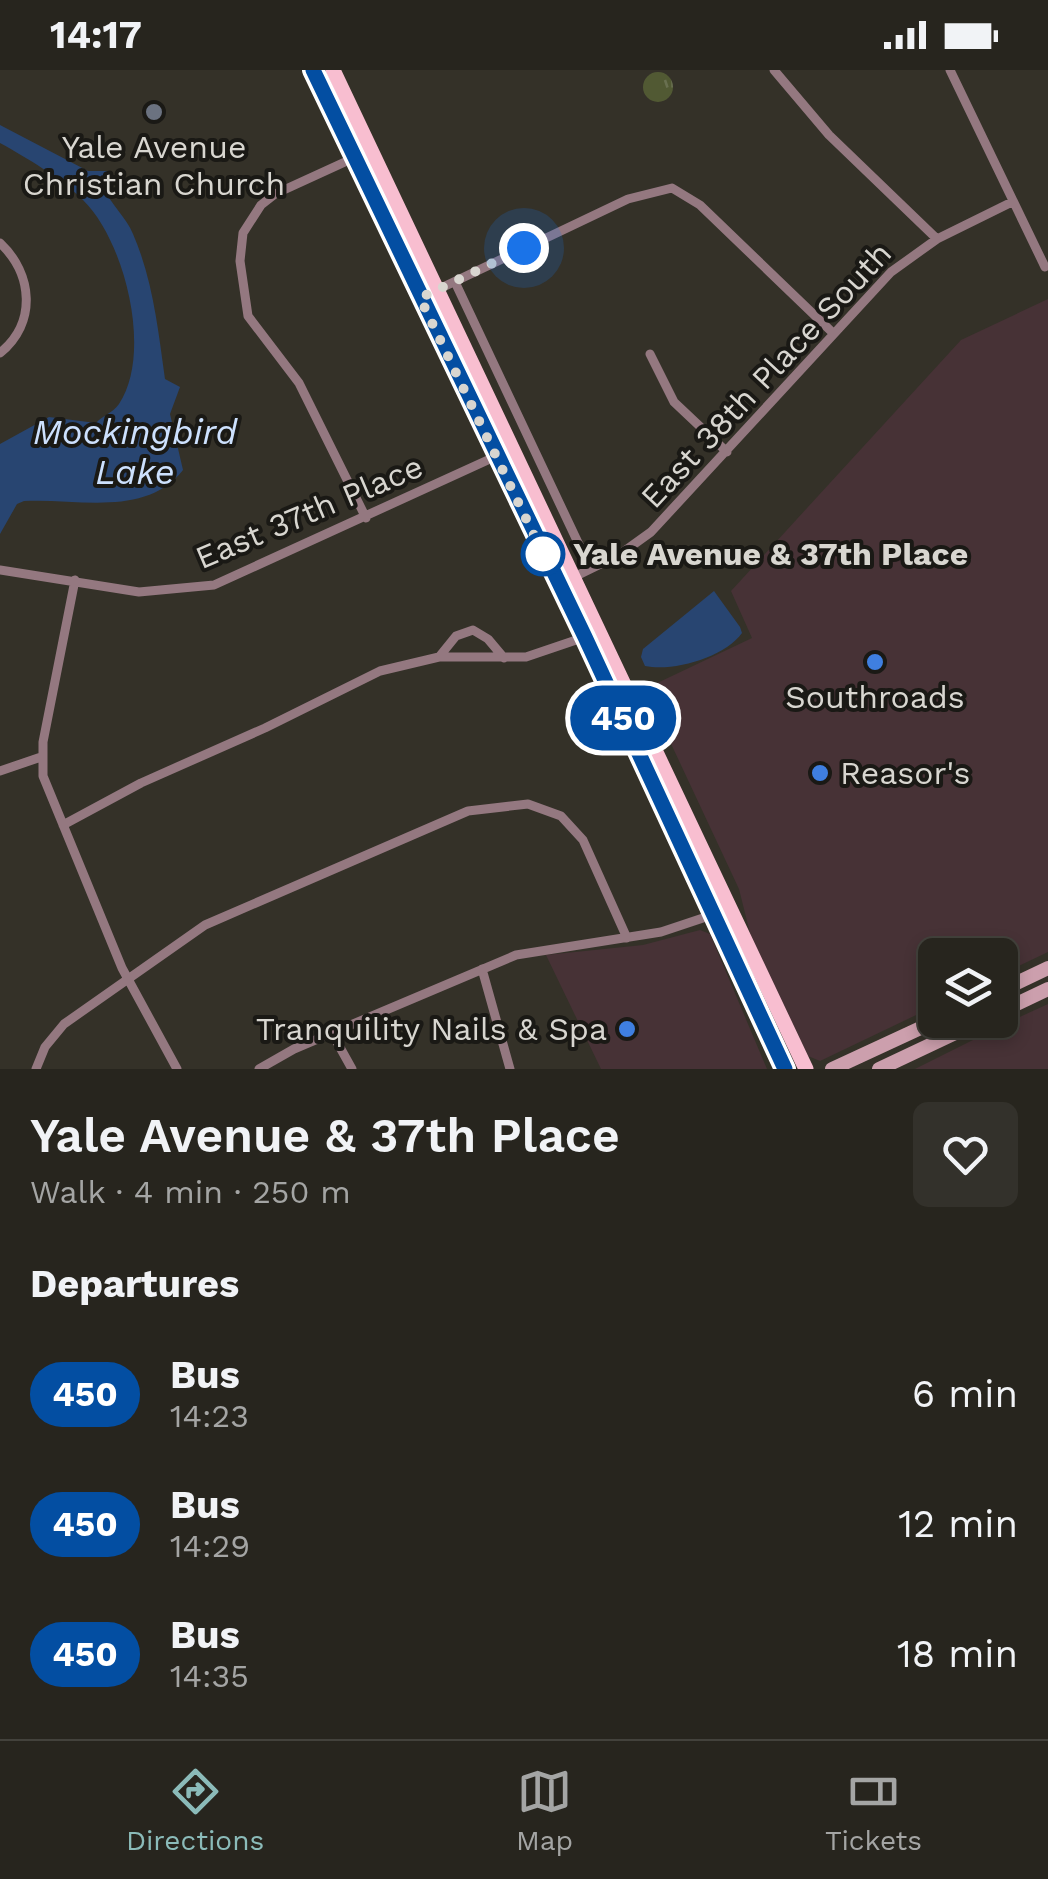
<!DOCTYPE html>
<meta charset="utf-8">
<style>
:root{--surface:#27251e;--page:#33312b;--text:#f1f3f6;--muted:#a4a5a4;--line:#43423c;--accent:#8bbbb9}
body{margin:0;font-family:"Work Sans",sans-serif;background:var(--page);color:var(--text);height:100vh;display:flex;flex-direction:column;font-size:38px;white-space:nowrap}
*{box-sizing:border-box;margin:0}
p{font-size:32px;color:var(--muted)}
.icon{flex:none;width:55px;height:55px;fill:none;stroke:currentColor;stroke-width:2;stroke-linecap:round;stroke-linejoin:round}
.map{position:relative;height:999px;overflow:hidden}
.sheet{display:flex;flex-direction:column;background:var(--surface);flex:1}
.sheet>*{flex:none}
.badge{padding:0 20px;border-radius:32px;font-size:35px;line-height:65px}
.tools{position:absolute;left:918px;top:868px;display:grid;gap:20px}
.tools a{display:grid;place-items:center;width:100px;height:100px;border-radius:15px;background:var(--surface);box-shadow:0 5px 15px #0003,0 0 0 2px var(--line);font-size:50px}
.you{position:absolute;width:50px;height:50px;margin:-25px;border:8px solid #fff;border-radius:50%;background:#1a73e8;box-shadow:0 0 0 15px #1a73e833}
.map>.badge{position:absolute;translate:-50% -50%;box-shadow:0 0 0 5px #fff}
h2{padding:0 30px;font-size:38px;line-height:90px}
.round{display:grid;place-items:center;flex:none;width:105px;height:105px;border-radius:15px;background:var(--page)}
.summary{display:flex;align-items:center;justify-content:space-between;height:170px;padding:0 30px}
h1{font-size:48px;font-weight:600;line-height:75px}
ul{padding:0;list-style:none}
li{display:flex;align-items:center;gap:30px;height:130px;padding:0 30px}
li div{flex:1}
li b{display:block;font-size:38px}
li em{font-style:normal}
li .badge{min-width:110px;font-weight:700;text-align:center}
.status{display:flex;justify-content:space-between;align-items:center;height:70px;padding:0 50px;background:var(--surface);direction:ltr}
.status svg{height:28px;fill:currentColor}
.tab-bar{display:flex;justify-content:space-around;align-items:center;height:140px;border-top:2px solid var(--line);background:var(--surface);font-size:28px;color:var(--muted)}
.tab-bar a{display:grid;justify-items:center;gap:5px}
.tab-bar .selected{color:var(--accent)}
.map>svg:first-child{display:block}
.commercial{fill:#473236}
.park{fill:url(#park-tufts)}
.water{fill:#284571}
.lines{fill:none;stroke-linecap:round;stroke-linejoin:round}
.minor{stroke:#947880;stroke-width:9}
.secondary{stroke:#cc9fad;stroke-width:14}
.primary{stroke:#f8bed0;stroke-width:15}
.line-casing{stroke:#fff;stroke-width:22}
.line{stroke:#034ea2;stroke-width:15}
.walk{stroke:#d8d6d0;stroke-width:10;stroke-dasharray:0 18}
.worship-dot{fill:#6b7280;stroke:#1a1915;stroke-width:4}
.stop-dot{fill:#fff;stroke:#034ea2;stroke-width:5}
.shop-dot{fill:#3f7fe0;stroke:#1a1915;stroke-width:4}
.labels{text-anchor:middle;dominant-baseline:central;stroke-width:8;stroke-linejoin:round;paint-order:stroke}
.poi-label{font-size:32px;fill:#d8d6d0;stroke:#1a1915}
.street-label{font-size:32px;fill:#d8d6d0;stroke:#1a1915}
.stop-label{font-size:32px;font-weight:bold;fill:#d8d6d0;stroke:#1a1915;text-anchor:start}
.water-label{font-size:35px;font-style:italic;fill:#cde1fe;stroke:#1a1915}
</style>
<div class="status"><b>14:17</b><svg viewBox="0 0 49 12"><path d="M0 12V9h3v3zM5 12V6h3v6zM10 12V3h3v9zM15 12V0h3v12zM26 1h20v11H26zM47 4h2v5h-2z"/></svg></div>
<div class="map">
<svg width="1048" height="999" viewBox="0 0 1048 999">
<defs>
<pattern id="park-tufts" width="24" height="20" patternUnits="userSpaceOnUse" patternTransform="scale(2.5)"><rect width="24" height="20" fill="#515933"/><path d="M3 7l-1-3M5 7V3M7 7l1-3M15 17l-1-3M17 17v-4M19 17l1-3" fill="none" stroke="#697050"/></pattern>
</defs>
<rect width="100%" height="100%" fill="#343128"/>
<path class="commercial" d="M 1048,229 L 1048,882 L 1000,905 L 1000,885 L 935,885 L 935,936 L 820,991 L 808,986 L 751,867 L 739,819 L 666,663 L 653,615 L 752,568 L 731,521 L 961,270 Z
M 700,860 L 710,864 L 767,999 L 601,999 L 546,885 L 643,875 Z
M 1048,934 L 1048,999 L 915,999 L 1011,951 Z"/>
<path class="park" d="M643 17a15 15 0 1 1 30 0a15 15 0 1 1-30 0Z"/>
<path class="water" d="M 0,55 L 88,101 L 110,101 L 104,118 C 111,135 126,147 133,164 C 153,210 158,259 165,309 L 180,317 L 170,344 L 183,400 C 145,448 78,428 24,431 L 17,434 L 0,464 L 0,374 L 49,347 L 96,353 C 102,346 113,343 119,334 C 153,283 125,171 83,130 C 61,108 27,88 0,73 Z
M 714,521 L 740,557 L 742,563 C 725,587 674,602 645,596 L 641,587 L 643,579 Z"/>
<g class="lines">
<path class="minor" d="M 774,0 L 829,65 L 937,169
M 950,0 L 1045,197
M 358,86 L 275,124 L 261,135 L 243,163 L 240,191 L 248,246 L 299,313 L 366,448
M 0,173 C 33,204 37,253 0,283
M 455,212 L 590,498
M 420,228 L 628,129 L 672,118 L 700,135 L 833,263
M 650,284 L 674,332 L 727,382
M 0,500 L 139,522 L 214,515 L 501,384
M 570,509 L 619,485 L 651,462 L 891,202 L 937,169 L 1012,132
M 75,510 L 43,672 L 43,706 L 122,898 L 177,999
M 439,587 L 456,566 L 473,560 L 488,569 L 504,588
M 0,701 L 41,687
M 63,755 L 141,713 L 265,658 L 380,601 L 439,587 L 526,587 L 585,567
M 482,899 L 510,999
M 332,963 L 352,999
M 36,999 L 45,977 L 64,954 L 205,855 L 468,741 L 528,734 L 561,746 L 583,770 L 627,868
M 259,999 L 294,979 L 516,885 L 661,862 L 712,845"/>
<path class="secondary" d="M 1000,921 L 1048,898
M 1000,942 L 1048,919
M 832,999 L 938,950
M 879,999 L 983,950"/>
<path class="primary" d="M 312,0 L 585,567 L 785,999
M 333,0 L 806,999"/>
</g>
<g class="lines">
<defs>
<path id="line" d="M 313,0 L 585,567 L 785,999"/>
</defs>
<use href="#line" class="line-casing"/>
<use href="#line" class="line"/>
<path class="walk" d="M 524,178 L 420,228 L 543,484"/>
</g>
<circle class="worship-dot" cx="154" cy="42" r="10"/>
<circle class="stop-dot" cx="543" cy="484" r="20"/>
<g class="shop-dot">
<circle cx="875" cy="592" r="10"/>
<circle cx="820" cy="703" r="10"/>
<circle cx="627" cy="959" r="10"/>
</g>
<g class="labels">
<g class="poi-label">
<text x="154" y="77">Yale Avenue<tspan x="154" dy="37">Christian Church</tspan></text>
<text x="875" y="627">Southroads</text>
<text x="840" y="703" text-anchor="start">Reasor's</text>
<text x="607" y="959" text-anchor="end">Tranquility Nails &amp; Spa</text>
</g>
<g class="street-label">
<text transform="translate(766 305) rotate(-47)">East 38th Place South</text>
<text transform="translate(309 442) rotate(-23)">East 37th Place</text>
</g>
<g class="stop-label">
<text x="573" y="484">Yale Avenue &amp; 37th Place</text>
</g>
<g class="water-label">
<text x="135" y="362">Mockingbird<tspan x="135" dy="40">Lake</tspan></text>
</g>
</g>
</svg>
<div class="tools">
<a><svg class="icon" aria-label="layers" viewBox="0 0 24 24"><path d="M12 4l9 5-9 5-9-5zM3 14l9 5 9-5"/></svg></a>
</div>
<div class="you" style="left:524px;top:178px"></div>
<b class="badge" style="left:623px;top:648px;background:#034ea2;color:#fff">450</b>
</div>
<section class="sheet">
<div class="summary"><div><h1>Yale Avenue &amp; 37th Place</h1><p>Walk · 4 min · 250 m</p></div><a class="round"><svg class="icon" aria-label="heart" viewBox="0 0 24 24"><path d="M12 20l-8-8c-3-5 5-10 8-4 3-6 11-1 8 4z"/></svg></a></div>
<h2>Departures</h2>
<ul>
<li><span class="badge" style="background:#034ea2;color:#fff">450</span><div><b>Bus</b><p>14:23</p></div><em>6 min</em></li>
<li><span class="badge" style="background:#034ea2;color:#fff">450</span><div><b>Bus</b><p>14:29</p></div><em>12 min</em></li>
<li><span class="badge" style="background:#034ea2;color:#fff">450</span><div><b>Bus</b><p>14:35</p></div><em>18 min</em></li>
</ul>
</section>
<nav class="tab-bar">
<a class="selected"><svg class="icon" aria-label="directions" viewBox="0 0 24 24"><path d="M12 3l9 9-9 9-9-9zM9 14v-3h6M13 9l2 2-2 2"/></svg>Directions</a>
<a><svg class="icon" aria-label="map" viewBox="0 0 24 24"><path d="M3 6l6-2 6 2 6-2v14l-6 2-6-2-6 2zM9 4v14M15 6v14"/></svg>Map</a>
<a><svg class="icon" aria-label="tickets" viewBox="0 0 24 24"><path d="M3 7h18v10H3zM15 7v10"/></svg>Tickets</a>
</nav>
